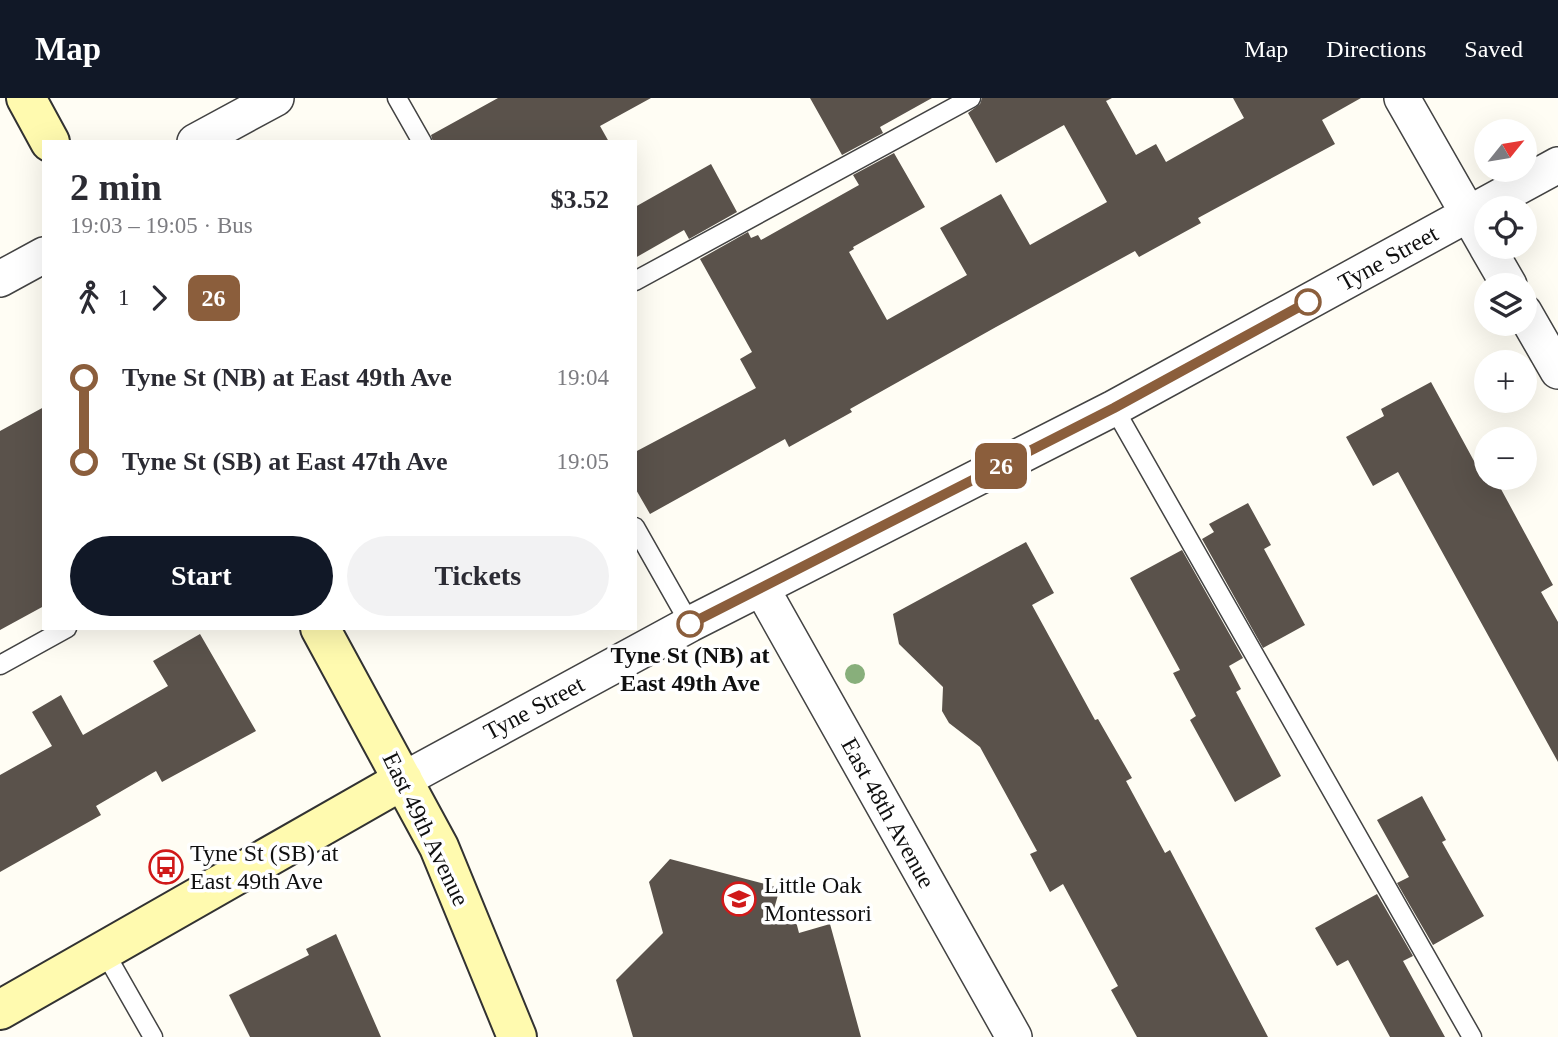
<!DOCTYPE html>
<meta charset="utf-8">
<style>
:root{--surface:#fff;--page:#f2f2f3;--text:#2b2b33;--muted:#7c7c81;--accent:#111827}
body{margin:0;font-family:Georgia,serif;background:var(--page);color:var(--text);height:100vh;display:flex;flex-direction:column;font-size:26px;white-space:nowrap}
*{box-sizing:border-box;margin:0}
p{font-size:23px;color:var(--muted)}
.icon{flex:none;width:38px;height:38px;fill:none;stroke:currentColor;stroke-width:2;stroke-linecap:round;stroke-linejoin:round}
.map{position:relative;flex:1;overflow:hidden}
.details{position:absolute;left:42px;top:42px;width:595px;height:490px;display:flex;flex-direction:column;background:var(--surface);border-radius:0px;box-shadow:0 7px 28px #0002}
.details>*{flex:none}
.badge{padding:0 14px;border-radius:10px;font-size:24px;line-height:46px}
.needle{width:46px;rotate:60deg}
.controls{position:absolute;left:1474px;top:21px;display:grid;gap:14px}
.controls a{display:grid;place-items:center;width:63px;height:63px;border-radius:50%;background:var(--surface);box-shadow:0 7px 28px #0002;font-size:35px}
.map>.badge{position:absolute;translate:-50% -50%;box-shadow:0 0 0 4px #fff}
.legs{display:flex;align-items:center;gap:10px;height:77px;padding:0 28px;font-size:23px}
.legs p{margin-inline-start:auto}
.headline{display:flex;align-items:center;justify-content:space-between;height:119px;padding:0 28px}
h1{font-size:38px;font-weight:700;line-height:52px}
.primary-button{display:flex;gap:14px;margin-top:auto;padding:14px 28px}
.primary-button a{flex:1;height:80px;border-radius:42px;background:var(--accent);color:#fff;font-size:28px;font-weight:700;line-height:80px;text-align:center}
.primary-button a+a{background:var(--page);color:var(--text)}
ul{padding:0 28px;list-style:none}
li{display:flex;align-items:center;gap:24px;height:84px;font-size:26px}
li i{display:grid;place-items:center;width:10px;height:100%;margin:0 9px;background:currentColor}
li i::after{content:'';width:18px;height:18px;margin:-9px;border:5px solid;border-radius:50%;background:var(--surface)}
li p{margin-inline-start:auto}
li:first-child i{background:linear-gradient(#0000 50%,currentColor 0)}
li:last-child i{background:linear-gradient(currentColor 50%,#0000 0)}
header{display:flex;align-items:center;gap:42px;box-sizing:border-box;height:98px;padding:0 35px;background:var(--accent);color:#fff}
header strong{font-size:33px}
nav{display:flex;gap:38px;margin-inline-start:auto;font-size:24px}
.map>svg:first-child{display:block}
.building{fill:#5a524b}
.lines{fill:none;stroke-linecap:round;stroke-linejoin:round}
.lane-casing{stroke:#434343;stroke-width:21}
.street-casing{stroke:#434343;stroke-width:38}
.secondary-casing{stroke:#323232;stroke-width:42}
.lane{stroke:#fff;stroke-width:18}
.street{stroke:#fff;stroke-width:35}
.secondary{stroke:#fffaaf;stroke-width:38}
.tree{fill:#88af7b}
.line-1-casing{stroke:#fff;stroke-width:16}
.line-1{stroke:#8b5e3c;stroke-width:10}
.stop-1-dot{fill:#fff;stroke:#8b5e3c;stroke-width:3.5}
.labels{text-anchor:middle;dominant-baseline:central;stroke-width:7;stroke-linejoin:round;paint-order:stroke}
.street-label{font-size:24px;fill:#101010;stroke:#fff}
.stop-label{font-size:24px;font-weight:bold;fill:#101010;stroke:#fff}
.poi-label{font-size:24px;fill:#101010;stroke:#fff;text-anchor:start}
</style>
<header>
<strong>Map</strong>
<nav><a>Map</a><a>Directions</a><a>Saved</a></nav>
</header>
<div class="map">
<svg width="1558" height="939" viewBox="0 0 1558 939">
<rect width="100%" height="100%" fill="#fffdf4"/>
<path class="building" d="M 498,0 L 651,0 L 600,28 L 609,44 L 433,44 L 431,37 Z
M 810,0 L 932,0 L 880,29 L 883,35 L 842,57 Z
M 982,0 L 1112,0 L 1106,3 L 1136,57 L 1156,46 L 1166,64 L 1244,20 L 1233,0 L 1361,0 L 1322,22 L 1335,46 L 1198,120 L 1201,125 L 1139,159 L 1135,153 L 996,229 L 850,311 L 852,314 L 789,349 L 785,341 L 650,416 L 635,390 L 635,354 L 756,290 L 740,261 L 752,254 L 700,161 L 748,134 L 751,140 L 758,137 L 761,142 L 859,87 L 853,77 L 894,55 L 925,109 L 853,149 L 854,151 L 849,154 L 887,222 L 967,177 L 940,130 L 1001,96 L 1030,147 L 1107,104 L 1064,27 L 996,65 L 968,15 L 980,6 Z
M 711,66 L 737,114 L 689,141 L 684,132 L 635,160 L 635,109 Z
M 1431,284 L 1486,385 L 1495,380 L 1553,487 L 1541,494 L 1558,524 L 1558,664 L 1398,374 L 1373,388 L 1346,339 L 1384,318 L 1381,311 Z
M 44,309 L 44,508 L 0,532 L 0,333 Z
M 1248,405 L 1271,447 L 1264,451 L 1305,527 L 1263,550 L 1202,441 L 1214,434 L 1209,426 Z
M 1026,444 L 1054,495 L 1032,507 L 1095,622 L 1098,621 L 1132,680 L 1126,683 L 1165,755 L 1170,752 L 1268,939 L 1137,939 L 1111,892 L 1118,888 L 1063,786 L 1050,794 L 1030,756 L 1037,753 L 980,649 L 949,625 L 942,613 L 943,589 L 899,546 L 893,516 Z
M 1182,452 L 1243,560 L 1229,568 L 1241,591 L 1236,594 L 1281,678 L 1235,704 L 1190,622 L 1196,618 L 1173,575 L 1180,572 L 1130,480 Z
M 200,536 L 256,633 L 162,684 L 156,673 L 96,708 L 101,717 L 0,774 L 0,677 L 52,648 L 32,614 L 61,597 L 83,637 L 168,588 L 153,563 Z
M 1422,698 L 1446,742 L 1442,744 L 1484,818 L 1433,847 L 1397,785 L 1409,779 L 1377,722 Z
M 670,761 L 780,790 L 774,811 L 794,816 L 799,835 L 830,826 L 861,939 L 633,939 L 616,882 L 663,835 L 649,784 Z
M 1377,796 L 1413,858 L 1403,863 L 1445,939 L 1390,939 L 1348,862 L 1337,868 L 1315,830 Z
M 336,836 L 381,939 L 250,939 L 229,897 L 309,857 L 306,851 Z"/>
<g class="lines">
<defs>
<path id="lane" d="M 397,0 L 422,44
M 635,183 L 971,0
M 1114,310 L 1472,939
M 635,429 L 690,526
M 0,567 L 67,530
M 104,853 L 153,939"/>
<path id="street" d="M 1402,0 L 1486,147
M 195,44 L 276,0
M 1487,149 L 1509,187
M 0,181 L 44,157
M 1524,214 L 1558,273
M 762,491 L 1014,939
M 403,682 L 690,526 L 1114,310 L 1558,67"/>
<path id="secondary" d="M 26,0 L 50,44
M 320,530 L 439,749 L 517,939
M 0,912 L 403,682"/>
</defs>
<use href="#lane" class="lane-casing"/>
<use href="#street" class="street-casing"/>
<use href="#secondary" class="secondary-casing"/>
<use href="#lane" class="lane"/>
<use href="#street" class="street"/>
<use href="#secondary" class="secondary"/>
</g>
<circle class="tree" cx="855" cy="576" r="10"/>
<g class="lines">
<defs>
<path id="line-1" d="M 690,526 L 1114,310 L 1308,204"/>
</defs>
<use href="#line-1" class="line-1-casing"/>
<use href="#line-1" class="line-1"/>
</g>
<defs>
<symbol id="bus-ring" viewBox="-11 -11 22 22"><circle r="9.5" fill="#fff" stroke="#d01919" stroke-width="1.5"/><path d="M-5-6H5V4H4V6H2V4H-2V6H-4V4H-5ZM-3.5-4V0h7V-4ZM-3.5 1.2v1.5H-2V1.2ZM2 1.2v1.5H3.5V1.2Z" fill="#d01919"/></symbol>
<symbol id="school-ring" viewBox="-11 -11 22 22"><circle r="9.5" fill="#fff" stroke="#d01919" stroke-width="1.5"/><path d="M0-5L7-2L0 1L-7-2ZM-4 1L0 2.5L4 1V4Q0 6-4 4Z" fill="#d01919"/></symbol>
</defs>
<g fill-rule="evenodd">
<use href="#bus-ring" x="147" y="750" width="38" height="38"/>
<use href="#school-ring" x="720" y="782" width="38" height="38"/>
</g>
<g class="stop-1-dot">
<circle cx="1308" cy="204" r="12"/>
<circle cx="690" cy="526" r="12"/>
</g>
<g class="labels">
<g class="street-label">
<text transform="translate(1388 160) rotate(-29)">Tyne Street</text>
<text transform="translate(534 610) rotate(-28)">Tyne Street</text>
<text transform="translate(888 715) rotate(61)">East 48th Avenue</text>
<text transform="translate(426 731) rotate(64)">East 49th Avenue</text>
</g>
<g class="stop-label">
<text x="690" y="557">Tyne St (NB) at<tspan x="690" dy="28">East 49th Ave</tspan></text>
</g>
<g class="poi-label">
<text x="190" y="755">Tyne St (SB) at<tspan x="190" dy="28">East 49th Ave</tspan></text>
<text x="764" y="787">Little Oak<tspan x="764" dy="28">Montessori</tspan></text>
</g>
</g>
</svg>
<div class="controls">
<a><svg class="needle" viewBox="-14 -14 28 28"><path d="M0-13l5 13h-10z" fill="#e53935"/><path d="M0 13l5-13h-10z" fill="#7c7c81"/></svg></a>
<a><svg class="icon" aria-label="locate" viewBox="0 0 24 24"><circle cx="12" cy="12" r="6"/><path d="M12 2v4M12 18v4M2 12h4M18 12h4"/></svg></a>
<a><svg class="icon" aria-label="layers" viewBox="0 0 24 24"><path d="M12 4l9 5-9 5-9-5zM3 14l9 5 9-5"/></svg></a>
<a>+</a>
<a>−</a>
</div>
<b class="badge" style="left:1001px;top:368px;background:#8b5e3c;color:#fff">26</b>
<section class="details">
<div class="headline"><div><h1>2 min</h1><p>19:03 – 19:05 · Bus</p></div><b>$3.52</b></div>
<div class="legs"><svg class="icon" aria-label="walk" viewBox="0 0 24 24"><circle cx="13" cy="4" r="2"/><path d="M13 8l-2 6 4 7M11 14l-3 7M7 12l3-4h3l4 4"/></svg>1<svg class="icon" aria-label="forward" viewBox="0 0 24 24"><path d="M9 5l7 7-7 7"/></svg><b class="badge" style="background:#8b5e3c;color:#fff">26</b></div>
<ul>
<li><i style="color:#8b5e3c"></i><b>Tyne St (NB) at East 49th Ave</b><p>19:04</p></li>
<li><i style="color:#8b5e3c"></i><b>Tyne St (SB) at East 47th Ave</b><p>19:05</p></li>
</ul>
<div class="primary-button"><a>Start</a><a>Tickets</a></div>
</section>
</div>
